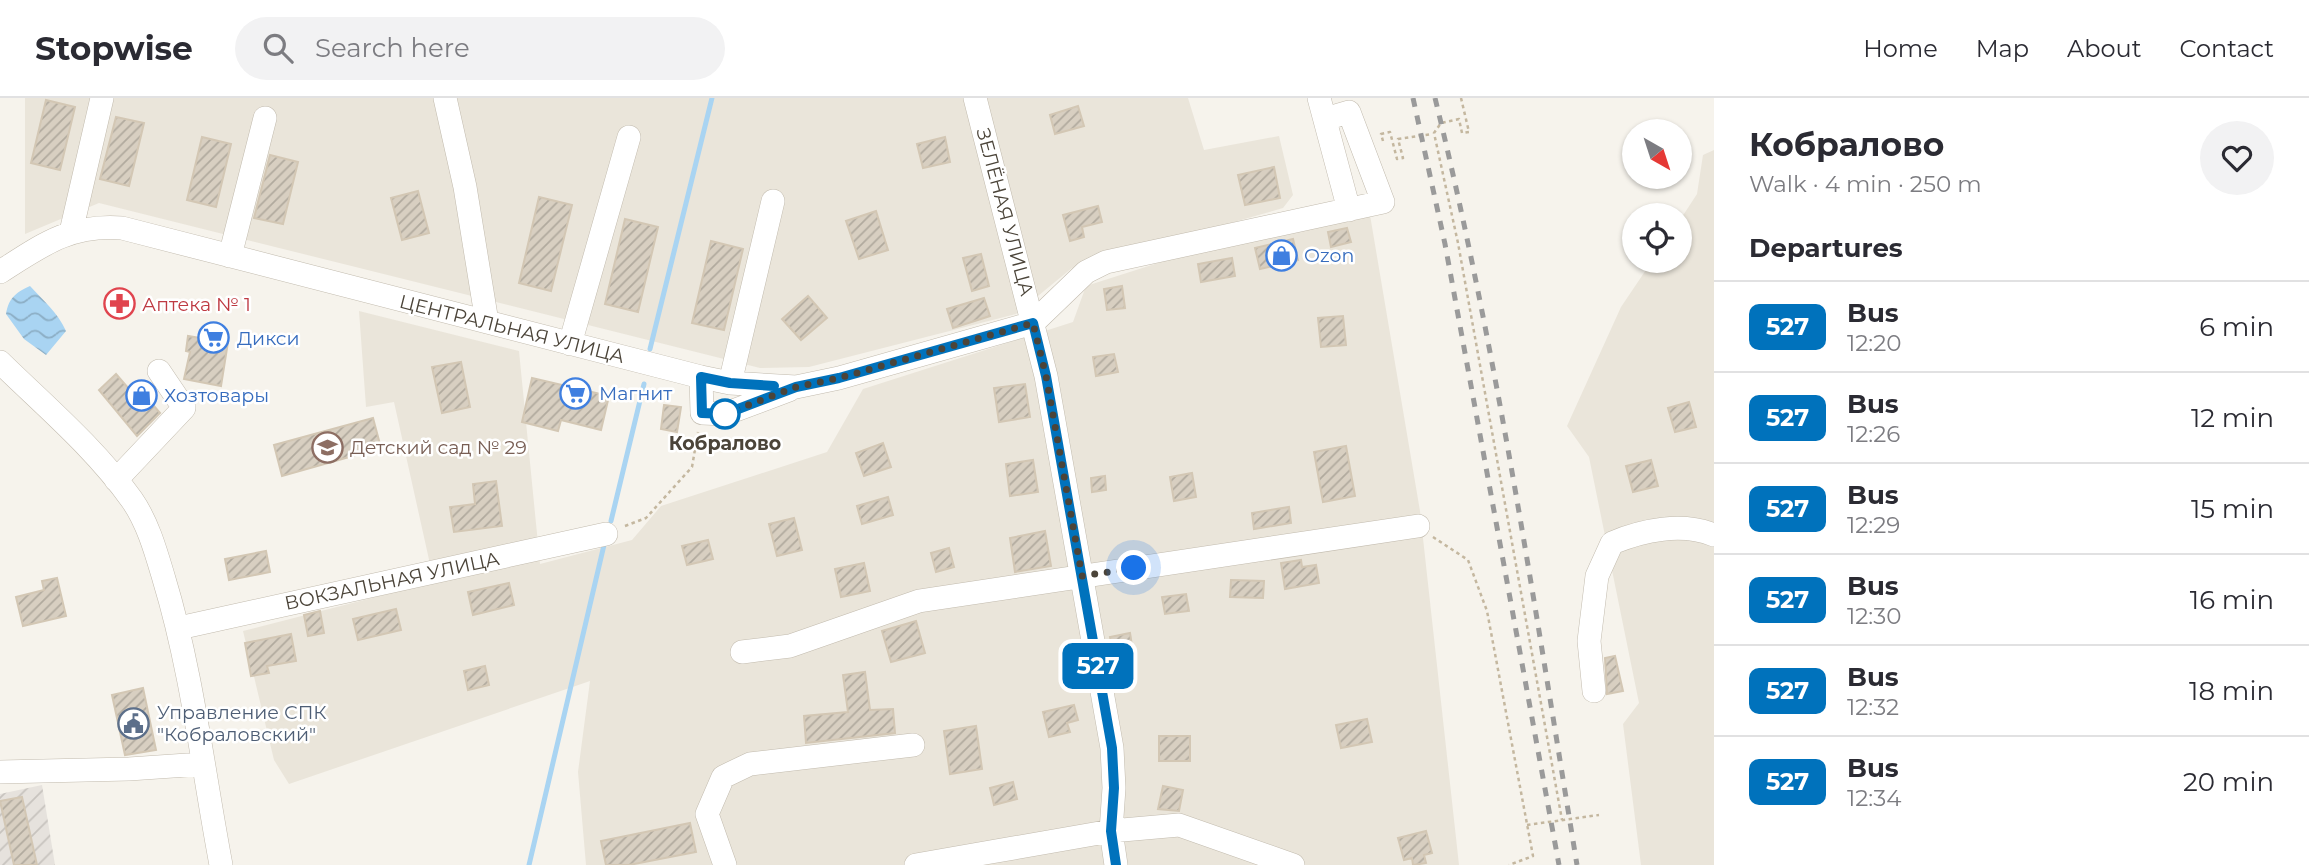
<!DOCTYPE html>
<meta charset="utf-8">
<style>
:root{--surface:#fff;--page:#f2f2f3;--text:#2b2b33;--muted:#7c7c81;--line:#e1e1e2}
body{margin:0;font-family:Montserrat,sans-serif;background:var(--page);color:var(--text);height:100vh;display:flex;flex-direction:column;font-size:26px;white-space:nowrap}
*{box-sizing:border-box;margin:0}
p{font-size:23px;color:var(--muted)}
.icon{flex:none;width:38px;height:38px;fill:none;stroke:currentColor;stroke-width:2;stroke-linecap:round;stroke-linejoin:round}
.map{position:relative;flex:1;overflow:hidden}
.sheet{display:flex;flex-direction:column;background:var(--surface);width:595px}
.sheet>*{flex:none}
.badge{padding:0 14px;border-radius:10px;font-size:24px;line-height:46px}
.needle{width:46px;rotate:141deg}
.buttons{position:absolute;left:1622px;top:21px;display:grid;gap:14px}
.buttons a{display:grid;place-items:center;width:70px;height:70px;border-radius:50%;background:var(--surface);box-shadow:0 2px 5px #0004;font-size:35px}
.you{position:absolute;width:35px;height:35px;margin:-18px;border:5px solid #fff;border-radius:50%;background:#1a73e8;box-shadow:0 0 0 10px #1a73e833}
.map>.badge{position:absolute;translate:-50% -50%;box-shadow:0 0 0 4px #fff}
h2{padding:0 35px;font-size:26px;line-height:63px}
.round{display:grid;place-items:center;flex:none;width:74px;height:74px;border-radius:37px;background:var(--page)}
.summary{display:flex;align-items:center;justify-content:space-between;height:119px;padding:0 35px}
h1{font-size:33px;font-weight:700;line-height:52px}
ul{padding:0;list-style:none}
li{display:flex;align-items:center;gap:21px;height:91px;padding:0 35px;border-top:2px solid var(--line)}
li div{flex:1}
li b{display:block;font-size:26px}
li em{font-style:normal}
li .badge{min-width:77px;font-weight:700;text-align:center}
header{display:flex;align-items:center;gap:42px;box-sizing:border-box;height:98px;padding:0 35px;background:var(--surface);border-bottom:2px solid var(--line)}
header strong{font-size:33px}
nav{display:flex;gap:38px;margin-inline-start:auto;font-size:24px}
.search{width:490px;height:63px;background:var(--page);display:flex;align-items:center;gap:18px;box-sizing:border-box;padding:0 24px;border-radius:38px;color:var(--muted);font-size:26px}
main{display:flex;flex:1;min-height:0}
.map>svg:first-child{display:block}
.residential{fill:#eae5da}
.industrial{fill:url(#industrial-furrows)}
.water{fill:url(#water-waves)}
.lines{fill:none;stroke-linecap:round;stroke-linejoin:round}
.stream{stroke:#a9d4f2;stroke-width:5}
.building{fill:url(#building-hatch);stroke:#d3c7b4;stroke-width:2}
.minor-casing{stroke:#c2bbae;stroke-width:24}
.path{stroke:#c4b79f;stroke-width:2.5;stroke-dasharray:3.5 3.5;stroke-linecap:butt}
.minor{stroke:#fff;stroke-width:23}
.rail{stroke:#9a9a9a;stroke-width:5;stroke-dasharray:9 9;stroke-linecap:butt}
.line-casing{stroke:#fff;stroke-width:16}
.line{stroke:#0072bc;stroke-width:10}
.walk{stroke:#4b4439;stroke-width:7;stroke-dasharray:0 12.6}
.stop-dot{fill:#fff;stroke:#0072bc;stroke-width:3.5}
.labels{text-anchor:middle;dominant-baseline:central;stroke-width:5;stroke-linejoin:round;paint-order:stroke}
.street-label{font-size:19px;fill:#4b4439;stroke:#fff}
.shop-label{font-size:19px;fill:#366cbe;stroke:#fff;text-anchor:start}
.health-label{font-size:19px;fill:#be3a42;stroke:#fff;text-anchor:start}
.stop-label{font-size:19px;font-weight:bold;fill:#4b4439;stroke:#fff}
.education-label{font-size:19px;fill:#785e54;stroke:#fff;text-anchor:start}
.service-label{font-size:19px;fill:#4e5e75;stroke:#fff;text-anchor:start}
</style>
<header>
<strong>Stopwise</strong>
<div class="search"><svg class="icon" aria-label="search" viewBox="0 0 24 24"><circle cx="10" cy="10" r="6"/><path d="M15 15l6 6"/></svg>Search here</div>
<nav><a>Home</a><a>Map</a><a>About</a><a>Contact</a></nav>
</header>
<main>
<div class="map">
<svg width="1714" height="767" viewBox="0 0 1714 767">
<defs>
<pattern id="industrial-furrows" width="10" height="10" patternUnits="userSpaceOnUse" patternTransform="scale(1.75)"><rect width="10" height="10" fill="#e6e2dd"/><path d="M-1 1l2-2M0 10L10 0M9 11l2-2" fill="none" stroke="#c7c3be"/></pattern>
<pattern id="water-waves" width="16" height="10" patternUnits="userSpaceOnUse" patternTransform="scale(1.75)"><rect width="16" height="10" fill="#a9d4f2"/><path d="M0 5q4-4 8 0t8 0" fill="none" stroke="#8caec5"/></pattern>
<pattern id="building-hatch" width="6" height="6" patternUnits="userSpaceOnUse" patternTransform="scale(1.75)"><rect width="6" height="6" fill="#d8cfc1"/><path d="M-1 1l2-2M0 6l6-6M5 7l2-2" fill="none" stroke="#b1aa9e"/></pattern>
</defs>
<rect width="100%" height="100%" fill="#f6f3ec"/>
<path class="residential" d="M 25,0 L 1188,0 L 1204,52 L 1279,38 L 1293,97 L 1283,110 L 1072,170 L 1016,216 L 809,269 L 760,270 L 99,105 L 25,136 Z
M 1714,52 L 1714,767 L 1641,767 L 1623,626 L 1639,605 L 1589,359 L 1567,328 L 1621,209 L 1652,163 L 1680,163 L 1680,122 L 1697,96 L 1703,57 Z
M 1370,117 L 1420,413 L 1459,767 L 586,767 L 578,674 L 590,583 L 289,686 L 274,662 L 243,533 L 434,484 L 394,304 L 366,309 L 359,213 L 519,253 L 540,466 L 632,442 L 661,408 L 827,354 L 863,291 L 1073,224 L 1086,188 L 1183,157 Z"/>
<path class="industrial" d="M 42,687 L 55,767 L 0,767 L 0,696 Z"/>
<path class="water" d="M 30,188 C 43,202 58,215 66,233 L 46,257 L 24,241 L 6,216 C 9,200 15,195 30,188 Z"/>
<g class="lines">
<path class="stream" d="M 650,251 L 712,0
M 611,423 L 644,286
M 529,767 L 604,447"/>
</g>
<path class="building" d="M 46,2 L 75,9 L 60,72 L 31,65 Z
M 1078,8 L 1084,28 L 1055,36 L 1050,17 Z
M 116,19 L 144,25 L 129,88 L 100,81 Z
M 202,39 L 231,46 L 216,109 L 187,102 Z
M 945,39 L 950,64 L 923,70 L 917,46 Z
M 270,57 L 298,64 L 283,126 L 254,120 Z
M 1274,69 L 1280,100 L 1245,107 L 1238,77 Z
M 418,93 L 429,135 L 402,142 L 391,100 Z
M 539,99 L 572,107 L 551,193 L 519,185 Z
M 1098,108 L 1102,124 L 1082,129 L 1084,139 L 1070,143 L 1063,117 Z
M 876,113 L 888,152 L 859,161 L 846,123 Z
M 625,121 L 658,129 L 638,214 L 605,206 Z
M 1347,130 L 1351,144 L 1331,149 L 1328,134 Z
M 1293,141 L 1298,162 L 1260,171 L 1255,150 Z
M 711,143 L 743,151 L 724,232 L 692,225 Z
M 981,156 L 989,188 L 972,193 L 963,160 Z
M 1232,160 L 1235,178 L 1201,184 L 1198,166 Z
M 1122,188 L 1125,210 L 1107,212 L 1104,191 Z
M 808,198 L 827,220 L 801,242 L 782,221 Z
M 984,200 L 990,218 L 953,230 L 947,211 Z
M 112,203 L 127,204 L 126,219 L 110,217 Z
M 1343,218 L 1346,247 L 1321,249 L 1318,220 Z
M 207,234 L 223,237 L 222,243 L 228,244 L 221,288 L 184,281 L 190,254 L 186,253 L 188,238 L 206,241 Z
M 1114,256 L 1118,274 L 1096,278 L 1093,259 Z
M 461,264 L 470,309 L 442,315 L 432,269 Z
M 116,276 L 135,298 L 141,293 L 160,315 L 137,338 L 99,292 Z
M 532,280 L 609,298 L 601,332 L 561,322 L 558,333 L 522,324 Z
M 1025,286 L 1030,319 L 999,324 L 994,290 Z
M 1689,304 L 1696,329 L 1675,334 L 1668,310 Z
M 664,307 L 681,309 L 677,334 L 661,331 Z
M 373,320 L 381,350 L 282,378 L 274,347 Z
M 883,345 L 891,369 L 864,378 L 856,355 Z
M 1346,348 L 1355,398 L 1323,404 L 1314,354 Z
M 1033,362 L 1038,394 L 1010,398 L 1006,366 Z
M 1651,362 L 1658,388 L 1633,394 L 1626,368 Z
M 1192,375 L 1196,399 L 1174,403 L 1170,379 Z
M 1105,378 L 1106,392 L 1092,394 L 1091,380 Z
M 496,383 L 502,428 L 454,434 L 450,409 L 475,406 L 473,386 Z
M 888,399 L 893,417 L 862,426 L 857,408 Z
M 1289,409 L 1291,425 L 1254,431 L 1252,415 Z
M 794,420 L 802,452 L 777,458 L 769,426 Z
M 1045,433 L 1051,468 L 1015,474 L 1010,440 Z
M 708,442 L 713,461 L 687,467 L 682,448 Z
M 949,450 L 954,469 L 936,474 L 931,455 Z
M 266,453 L 270,474 L 229,482 L 225,461 Z
M 1301,462 L 1302,469 L 1316,467 L 1319,485 L 1285,491 L 1281,465 Z
M 864,465 L 870,493 L 841,499 L 835,471 Z
M 57,480 L 66,518 L 23,528 L 16,499 L 44,492 L 42,483 Z
M 1231,482 L 1264,483 L 1263,500 L 1230,499 Z
M 509,485 L 514,507 L 473,517 L 468,494 Z
M 1186,496 L 1189,513 L 1165,516 L 1162,499 Z
M 396,511 L 401,532 L 358,542 L 353,521 Z
M 320,513 L 324,535 L 308,538 L 304,517 Z
M 916,523 L 925,555 L 891,564 L 882,533 Z
M 1130,535 L 1134,560 L 1115,564 L 1110,539 Z
M 291,536 L 296,563 L 267,568 L 269,575 L 251,578 L 245,545 Z
M 1615,558 L 1623,593 L 1607,596 L 1605,560 Z
M 485,568 L 489,587 L 468,592 L 464,573 Z
M 865,574 L 870,612 L 893,611 L 895,635 L 806,645 L 804,618 L 848,614 L 843,577 Z
M 143,590 L 156,652 L 125,657 L 112,597 Z
M 1074,607 L 1078,622 L 1067,625 L 1070,634 L 1049,639 L 1043,614 Z
M 1367,621 L 1372,644 L 1341,650 L 1336,627 Z
M 976,628 L 982,671 L 950,676 L 944,633 Z
M 1159,638 L 1190,638 L 1190,663 L 1159,663 Z
M 1013,684 L 1017,701 L 994,707 L 990,690 Z
M 1163,688 L 1183,692 L 1179,713 L 1158,711 Z
M 22,699 L 37,767 L 14,767 L 0,703 Z
M 690,725 L 696,754 L 629,767 L 606,767 L 601,743 Z
M 1426,733 L 1432,755 L 1424,757 L 1426,765 L 1413,767 L 1412,760 L 1404,762 L 1398,740 Z"/>
<g class="lines">
<defs>
<path id="minor" d="M 445,0 L 465,89 L 487,224
M 975,0 L 1046,278 L 1112,650 L 1114,690 L 1111,733 L 1116,767
M 1319,0 L 1349,112
M 71,134 L 102,0
M 230,158 L 265,20
M 0,174 C 42,147 70,126 122,130 L 701,279 L 730,285 L 796,289 L 839,280 L 1033,225 L 1086,174 L 1106,164 L 1383,104 L 1349,14 L 1325,21
M 570,246 L 629,39
M 0,264 C 45,308 95,350 132,402 C 148,425 156,454 164,481 C 192,573 203,672 221,767
M 701,279 L 702,315 L 725,316 L 789,292
M 730,285 L 773,103
M 116,382 L 184,310 L 159,273
M 179,530 L 606,436
M 742,554 L 790,548 L 919,503 L 1418,428
M 1594,593 L 1589,543 L 1597,478 L 1612,445 C 1643,432 1682,424 1714,437
M 0,674 L 129,671 L 202,666
M 725,767 L 707,716 L 723,679 L 750,666 L 913,647
M 916,767 L 1111,733 L 1179,727 L 1293,767"/>
</defs>
<use href="#minor" class="minor-casing"/>
<path class="path" d="M 1461,0 L 1469,34 L 1462,35 L 1459,21 L 1441,25 L 1434,35 L 1458,145 L 1562,722
M 1383,43 L 1381,36 L 1390,34 L 1397,61 L 1403,60 L 1398,41 L 1432,36
M 625,428 L 646,420 L 692,369 L 698,334
M 1433,439 L 1468,462 L 1487,513 L 1533,758 L 1509,767
M 1527,727 L 1599,717"/>
<use href="#minor" class="minor"/>
<path class="rail" d="M 1413,0 L 1445,146 L 1559,767
M 1435,0 C 1497,253 1535,511 1577,767"/>
</g>
<g class="lines">
<defs>
<path id="line" d="M 774,288 L 730,285 L 701,279 L 702,315 L 725,316 L 796,289 L 839,280 L 1033,225 L 1046,278 L 1112,650 L 1114,690 L 1111,733 L 1116,767"/>
</defs>
<use href="#line" class="line-casing"/>
<use href="#line" class="line"/>
<path class="walk" d="M 725,316 L 796,289 L 839,280 L 1033,225 L 1046,278 L 1082,478 L 1134,470"/>
</g>
<defs>
<symbol id="shop-ring" viewBox="-11 -11 22 22"><circle r="9.5" fill="#fff" stroke="#3f7fe0" stroke-width="1.5"/><path d="M-5-2.5h2.3a2.7 3.5 0 0 1 5.4 0H5L5.5 6h-11ZM-1.5-2.5h3a1.5 2.3 0 0 0-3 0Z" fill="#3f7fe0"/></symbol>
<symbol id="pharmacy-ring" viewBox="-11 -11 22 22"><circle r="9.5" fill="#fff" stroke="#e0444e" stroke-width="1.5"/><path d="M-2-6h4v4h4v4h-4v4h-4v-4h-4v-4h4Z" fill="#e0444e"/></symbol>
<symbol id="supermarket-ring" viewBox="-11 -11 22 22"><circle r="9.5" fill="#fff" stroke="#3f7fe0" stroke-width="1.5"/><path d="M-6-5.5h2.5l.6 2H6L4.5 2H-2.5L-4.4-4H-6ZM-1.5 3.2a1.3 1.3 0 1 0 .1 0ZM3 3.2a1.3 1.3 0 1 0 .1 0Z" fill="#3f7fe0"/></symbol>
<symbol id="school-ring" viewBox="-11 -11 22 22"><circle r="9.5" fill="#fff" stroke="#8d6e63" stroke-width="1.5"/><path d="M0-5L7-2L0 1L-7-2ZM-4 1L0 2.5L4 1V4Q0 6-4 4Z" fill="#8d6e63"/></symbol>
<symbol id="civic-ring" viewBox="-11 -11 22 22"><circle r="9.5" fill="#fff" stroke="#5c6f8a" stroke-width="1.5"/><path d="M-.6-6.5H3V-4.5H.6V-3L4-1V1h2V6H-6V1h2V-1L-.6-3ZM-1.2 2.5V6h2.4V2.5Z" fill="#5c6f8a"/></symbol>
</defs>
<g fill-rule="evenodd">
<use href="#shop-ring" x="1264" y="140" width="35" height="35"/>
<use href="#pharmacy-ring" x="102" y="188" width="35" height="35"/>
<use href="#supermarket-ring" x="196" y="222" width="35" height="35"/>
<use href="#supermarket-ring" x="558" y="278" width="35" height="35"/>
<use href="#shop-ring" x="124" y="280" width="35" height="35"/>
<use href="#school-ring" x="310" y="332" width="35" height="35"/>
<use href="#civic-ring" x="116" y="608" width="35" height="35"/>
</g>
<circle class="stop-dot" cx="725" cy="316" r="14"/>
<g class="labels">
<g class="street-label">
<text transform="translate(1005 114) rotate(75)">ЗЕЛЁНАЯ УЛИЦА</text>
<text transform="translate(512 231) rotate(14)">ЦЕНТРАЛЬНАЯ УЛИЦА</text>
<text transform="translate(392 483) rotate(-12)">ВОКЗАЛЬНАЯ УЛИЦА</text>
</g>
<g class="shop-label">
<text x="1304" y="157">Ozon</text>
<text x="237" y="240">Дикси</text>
<text x="599" y="295">Магнит</text>
<text x="164" y="297">Хозтовары</text>
</g>
<g class="health-label">
<text x="142" y="206">Аптека № 1</text>
</g>
<g class="stop-label">
<text x="725" y="345">Кобралово</text>
</g>
<g class="education-label">
<text x="350" y="349">Детский сад № 29</text>
</g>
<g class="service-label">
<text x="157" y="614">Управление СПК<tspan x="157" dy="22">"Кобраловский"</tspan></text>
</g>
</g>
</svg>
<div class="buttons">
<a><svg class="needle" viewBox="-14 -14 28 28"><path d="M0-13l5 13h-10z" fill="#e53935"/><path d="M0 13l5-13h-10z" fill="#7c7c81"/></svg></a>
<a><svg class="icon" aria-label="locate" viewBox="0 0 24 24"><circle cx="12" cy="12" r="6"/><path d="M12 2v4M12 18v4M2 12h4M18 12h4"/></svg></a>
</div>
<div class="you" style="left:1134px;top:470px"></div>
<b class="badge" style="left:1098px;top:568px;background:#0072bc;color:#fff">527</b>
</div>
<section class="sheet">
<div class="summary"><div><h1>Кобралово</h1><p>Walk · 4 min · 250 m</p></div><a class="round"><svg class="icon" aria-label="heart" viewBox="0 0 24 24"><path d="M12 20l-8-8c-3-5 5-10 8-4 3-6 11-1 8 4z"/></svg></a></div>
<h2>Departures</h2>
<ul>
<li><span class="badge" style="background:#0072bc;color:#fff">527</span><div><b>Bus</b><p>12:20</p></div><em>6 min</em></li>
<li><span class="badge" style="background:#0072bc;color:#fff">527</span><div><b>Bus</b><p>12:26</p></div><em>12 min</em></li>
<li><span class="badge" style="background:#0072bc;color:#fff">527</span><div><b>Bus</b><p>12:29</p></div><em>15 min</em></li>
<li><span class="badge" style="background:#0072bc;color:#fff">527</span><div><b>Bus</b><p>12:30</p></div><em>16 min</em></li>
<li><span class="badge" style="background:#0072bc;color:#fff">527</span><div><b>Bus</b><p>12:32</p></div><em>18 min</em></li>
<li><span class="badge" style="background:#0072bc;color:#fff">527</span><div><b>Bus</b><p>12:34</p></div><em>20 min</em></li>
</ul>
</section>
</main>
